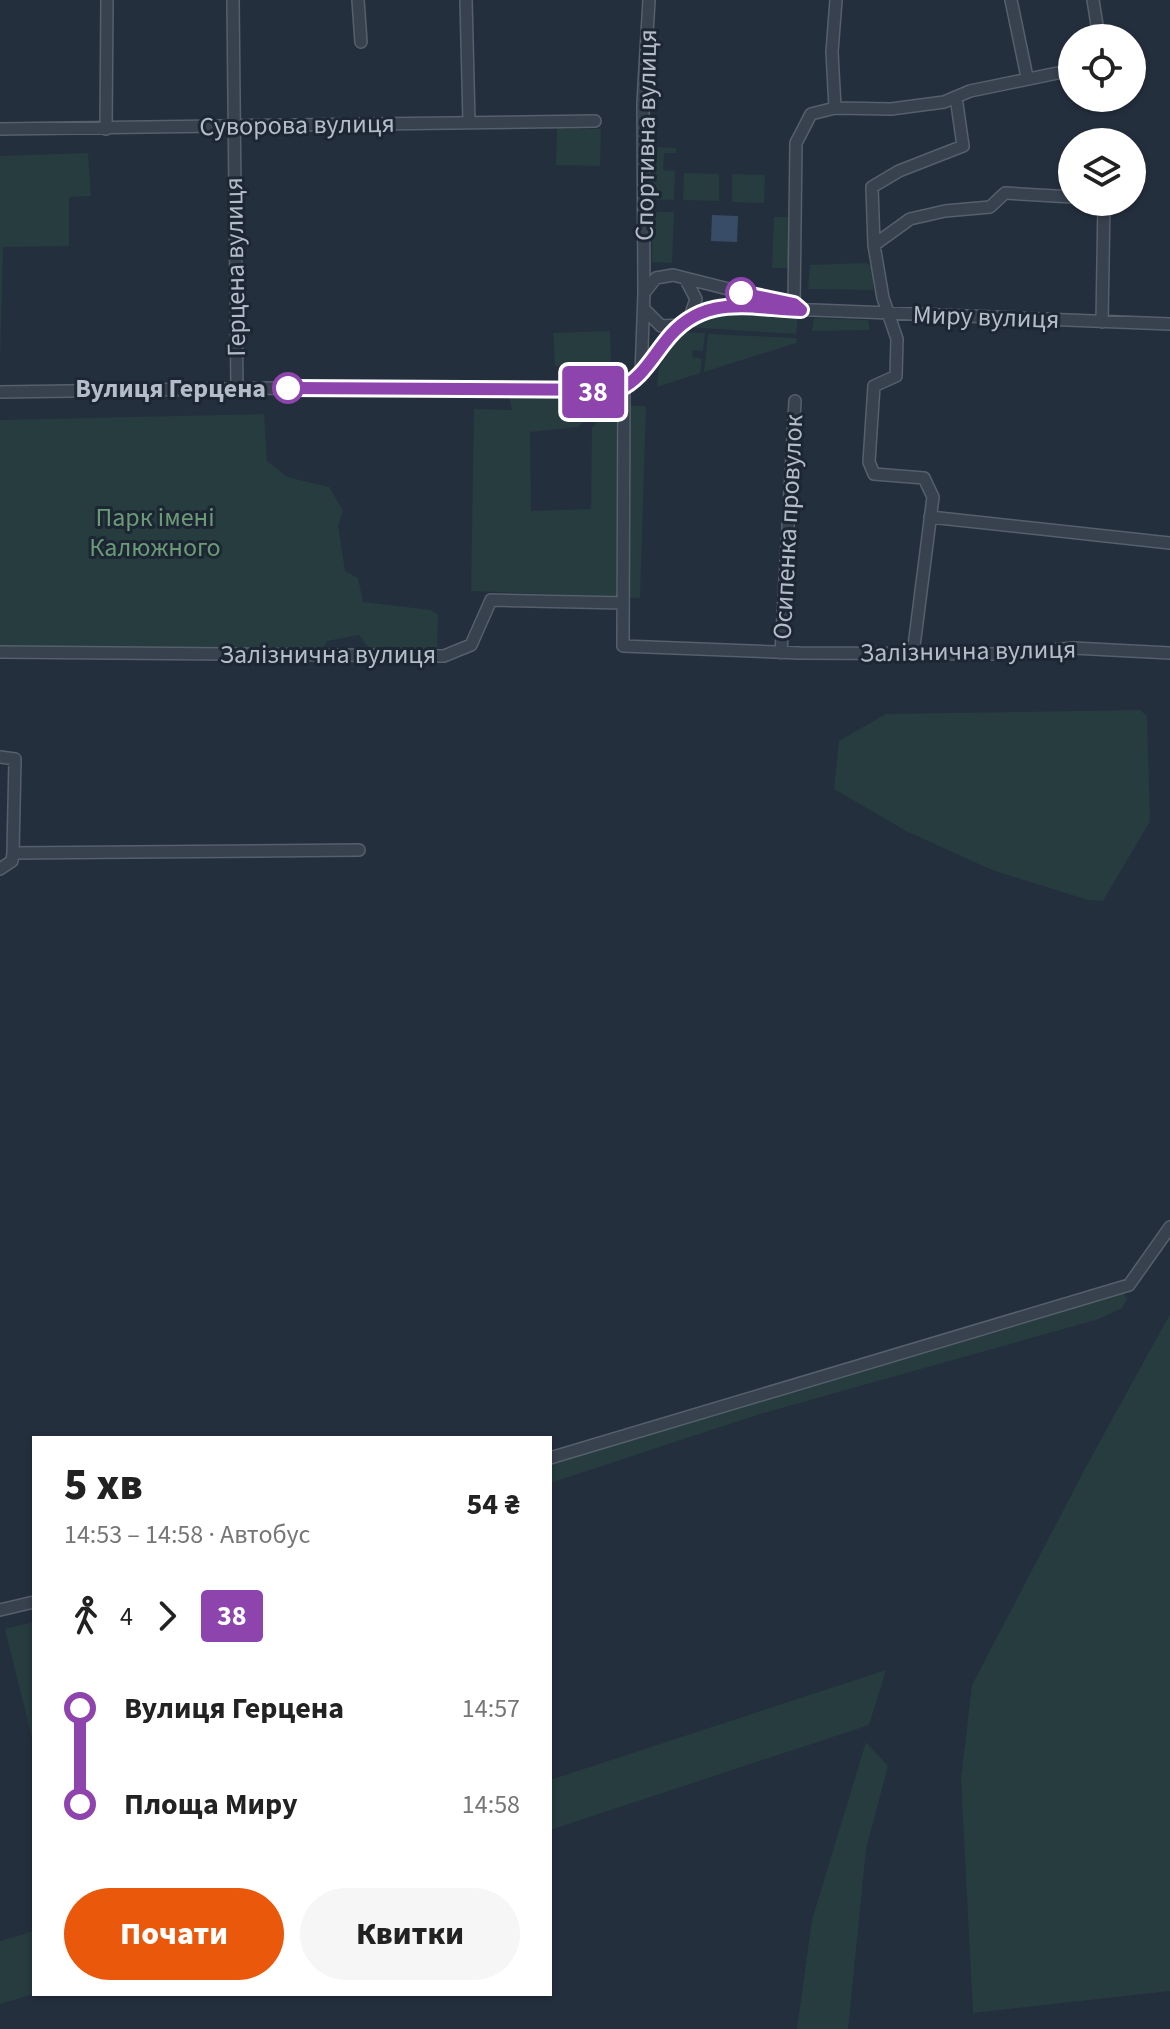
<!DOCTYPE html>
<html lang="uk">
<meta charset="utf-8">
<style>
:root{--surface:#fff;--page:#f6f6f6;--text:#222;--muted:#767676;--accent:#ea580c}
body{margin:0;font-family:"Source Sans 3",sans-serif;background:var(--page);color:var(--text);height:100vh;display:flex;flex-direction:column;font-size:30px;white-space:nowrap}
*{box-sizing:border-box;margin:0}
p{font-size:26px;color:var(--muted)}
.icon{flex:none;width:44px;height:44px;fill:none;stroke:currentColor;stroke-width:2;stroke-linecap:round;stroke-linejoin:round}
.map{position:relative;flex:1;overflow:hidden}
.sheet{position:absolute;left:32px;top:1436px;width:520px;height:560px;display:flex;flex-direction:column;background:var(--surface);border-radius:0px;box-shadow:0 2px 6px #0004}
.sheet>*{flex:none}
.badge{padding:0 16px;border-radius:6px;font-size:28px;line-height:52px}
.fabs{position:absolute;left:1058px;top:24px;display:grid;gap:16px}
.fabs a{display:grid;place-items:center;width:88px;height:88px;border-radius:50%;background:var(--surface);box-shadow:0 2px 6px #0004;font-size:40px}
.map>.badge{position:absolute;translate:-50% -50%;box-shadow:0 0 0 4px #fff}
.legs{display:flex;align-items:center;gap:12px;height:88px;padding:0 32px;font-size:26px}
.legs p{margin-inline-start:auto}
.head{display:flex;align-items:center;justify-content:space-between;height:136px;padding:0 32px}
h1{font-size:44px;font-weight:800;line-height:60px}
.button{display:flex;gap:16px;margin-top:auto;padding:16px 32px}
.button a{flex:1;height:92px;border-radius:48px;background:var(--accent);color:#fff;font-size:32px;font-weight:800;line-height:92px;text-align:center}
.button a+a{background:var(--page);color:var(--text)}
ul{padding:0 32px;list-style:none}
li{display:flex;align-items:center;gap:28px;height:96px;font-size:30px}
li i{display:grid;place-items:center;width:12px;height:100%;margin:0 10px;background:currentColor}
li i::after{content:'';width:20px;height:20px;margin:-10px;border:6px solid;border-radius:50%;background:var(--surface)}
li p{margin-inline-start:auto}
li:first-child i{background:linear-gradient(#0000 50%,currentColor 0)}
li:last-child i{background:linear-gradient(currentColor 50%,#0000 0)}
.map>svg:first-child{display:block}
.green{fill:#263c3f}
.water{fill:#394c67}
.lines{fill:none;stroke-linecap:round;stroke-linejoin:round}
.minor-casing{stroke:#565f6c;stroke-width:14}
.minor{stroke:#38414e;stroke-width:11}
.line-1-casing{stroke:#fff;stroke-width:18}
.line-1{stroke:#8e44ad;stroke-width:12}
.stop-1-dot{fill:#fff;stroke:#8e44ad;stroke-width:4}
.labels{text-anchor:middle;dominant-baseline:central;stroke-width:6;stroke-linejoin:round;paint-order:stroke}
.street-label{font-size:26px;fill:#b4bcc9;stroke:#1d2633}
.stop-label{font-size:26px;font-weight:bold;fill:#b4bcc9;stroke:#1d2633;text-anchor:end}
.park-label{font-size:26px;fill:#6b9a76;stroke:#1d2633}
</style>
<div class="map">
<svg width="1170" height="2029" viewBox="0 0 1170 2029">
<rect width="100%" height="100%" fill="#242f3e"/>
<path class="green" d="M 557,128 L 601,129 L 600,166 L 556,165 Z
M 653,147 L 676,148 L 676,153 L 664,153 L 663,170 L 675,171 L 674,200 L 650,199 Z
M 88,153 L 91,196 L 69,197 L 69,246 L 3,247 L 0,364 L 0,156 Z
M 684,173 L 719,174 L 719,201 L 683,200 Z
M 732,174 L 765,175 L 764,203 L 732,202 Z
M 653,212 L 674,212 L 672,263 L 652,262 Z
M 774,217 L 791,217 L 790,268 L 772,268 Z
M 866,263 L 873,267 L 873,290 L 808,289 L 810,265 Z
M 706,315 L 798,316 L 796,334 L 686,327 Z
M 814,318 L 868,320 L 870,330 L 812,331 Z
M 610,331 L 611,364 L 555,366 L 553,333 Z
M 682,332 L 705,333 L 703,351 L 693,350 L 692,357 L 702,359 L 700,373 L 657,387 L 659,368 Z
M 708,334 L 796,338 L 797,338 L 796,343 L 704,372 Z
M 509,396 L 607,398 L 578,427 L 530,432 L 531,511 L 591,509 L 592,427 L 615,406 L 646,406 L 640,598 L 471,591 L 474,409 L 512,410 Z
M 264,414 L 267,461 L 287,477 L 329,487 L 343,511 L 338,525 L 345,571 L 358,578 L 363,602 L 431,610 L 438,615 L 437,652 L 370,650 L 359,635 L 327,641 L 324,649 L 0,647 L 0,420 Z
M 1140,710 L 1147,716 L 1150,821 L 1103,901 L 1088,900 L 992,870 L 906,831 L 834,789 L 839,741 L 886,714 Z
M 1112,1293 L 1123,1293 L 1127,1299 L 1122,1308 L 1099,1319 L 760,1414 L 550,1483 L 550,1464 Z
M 1170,1314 L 1170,1991 L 973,2013 L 961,1779 L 972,1685 L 1087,1465 Z
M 34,1622 L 34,1746 L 5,1629 Z
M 886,1670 L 869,1725 L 550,1830 L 550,1780 Z
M 866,1742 L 888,1766 L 866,1849 L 848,2029 L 797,2029 L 812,1920 Z
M 34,1931 L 34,1994 L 0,2004 L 0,1941 Z"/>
<path class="water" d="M 712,215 L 738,216 L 737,242 L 711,241 Z"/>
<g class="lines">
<defs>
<path id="minor" d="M 233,0 L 237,389
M 358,0 L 361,42
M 466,0 L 469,122
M 1011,0 L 1027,77
M 1093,0 L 1099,38
M 835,108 L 891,109 L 944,102 L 970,91 L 1072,70
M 0,129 L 595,121
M 106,129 L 107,0
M 874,245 L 910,219 L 945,211 L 990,207 L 1005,193 L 1072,197
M 686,280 L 696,299 L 690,317
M 644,293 L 643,103 L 649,0
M 794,304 L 796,143 L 811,114 L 835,108 L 832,52 L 836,0
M 644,309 L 661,326 L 682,325
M 1102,322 L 1104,202
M 641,374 L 644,293 L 656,278 L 673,275 L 796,306
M 624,387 L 623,646 L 800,653 L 1009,654 L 1073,648 L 1170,653
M 0,392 L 279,388 L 607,392 C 655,382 663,318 706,309 C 716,307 728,307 738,307 L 1170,324
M 930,517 L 1170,543
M 0,652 L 444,656 L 471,645 L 491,600 L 623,603
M 781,653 L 795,401
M 913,654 L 933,497 L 924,478 L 874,474 L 869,462 L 874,386 L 896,376 L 897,339 L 883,298 L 874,245 L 872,187 L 899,171 L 963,146 L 956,97
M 0,757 L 15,759 L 13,853 L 12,861 L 0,869
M 13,853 L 359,850
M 550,1458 L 1129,1285 L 1170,1227
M 0,1610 L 34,1602"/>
</defs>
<use href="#minor" class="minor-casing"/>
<use href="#minor" class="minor"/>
</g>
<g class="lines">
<defs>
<path id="line-1" d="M 288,388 L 618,390 C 640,380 650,361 665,342 C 702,293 748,308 801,310 L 794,304 L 741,293"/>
</defs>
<use href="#line-1" class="line-1-casing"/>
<use href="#line-1" class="line-1"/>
</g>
<g class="stop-1-dot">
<circle cx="741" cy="293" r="14"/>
<circle cx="288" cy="388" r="14"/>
</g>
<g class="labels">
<g class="street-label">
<text transform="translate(297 125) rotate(-1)">Суворова вулиця</text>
<text transform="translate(646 135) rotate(-89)">Спортивна вулиця</text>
<text transform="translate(235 267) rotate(-91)">Герцена вулиця</text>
<text transform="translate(986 317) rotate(2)">Миру вулиця</text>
<text transform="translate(788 527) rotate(-87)">Осипенка провулок</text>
<text transform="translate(968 651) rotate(-1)">Залізнична вулиця</text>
<text x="328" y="654">Залізнична вулиця</text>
</g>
<g class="stop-label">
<text x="266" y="388">Вулиця Герцена</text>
</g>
<g class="park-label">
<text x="155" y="517">Парк імені<tspan x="155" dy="30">Калюжного</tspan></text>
</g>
</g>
</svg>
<div class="fabs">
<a><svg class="icon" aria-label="locate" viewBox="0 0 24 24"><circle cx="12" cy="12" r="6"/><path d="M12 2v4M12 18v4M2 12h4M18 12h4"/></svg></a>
<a><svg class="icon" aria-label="layers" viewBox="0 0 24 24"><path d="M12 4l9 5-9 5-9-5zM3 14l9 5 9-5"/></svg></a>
</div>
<b class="badge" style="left:593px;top:392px;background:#8e44ad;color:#fff">38</b>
<section class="sheet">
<div class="head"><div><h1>5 хв</h1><p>14:53 – 14:58 · Автобус</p></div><b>54 ₴</b></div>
<div class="legs"><svg class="icon" aria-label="walk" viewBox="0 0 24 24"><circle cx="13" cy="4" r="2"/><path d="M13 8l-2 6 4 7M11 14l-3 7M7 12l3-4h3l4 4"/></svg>4<svg class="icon" aria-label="forward" viewBox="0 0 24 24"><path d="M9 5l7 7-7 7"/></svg><b class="badge" style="background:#8e44ad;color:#fff">38</b></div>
<ul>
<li><i style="color:#8e44ad"></i><b>Вулиця Герцена</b><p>14:57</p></li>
<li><i style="color:#8e44ad"></i><b>Площа Миру</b><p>14:58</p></li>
</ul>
<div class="button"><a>Почати</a><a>Квитки</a></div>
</section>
</div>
